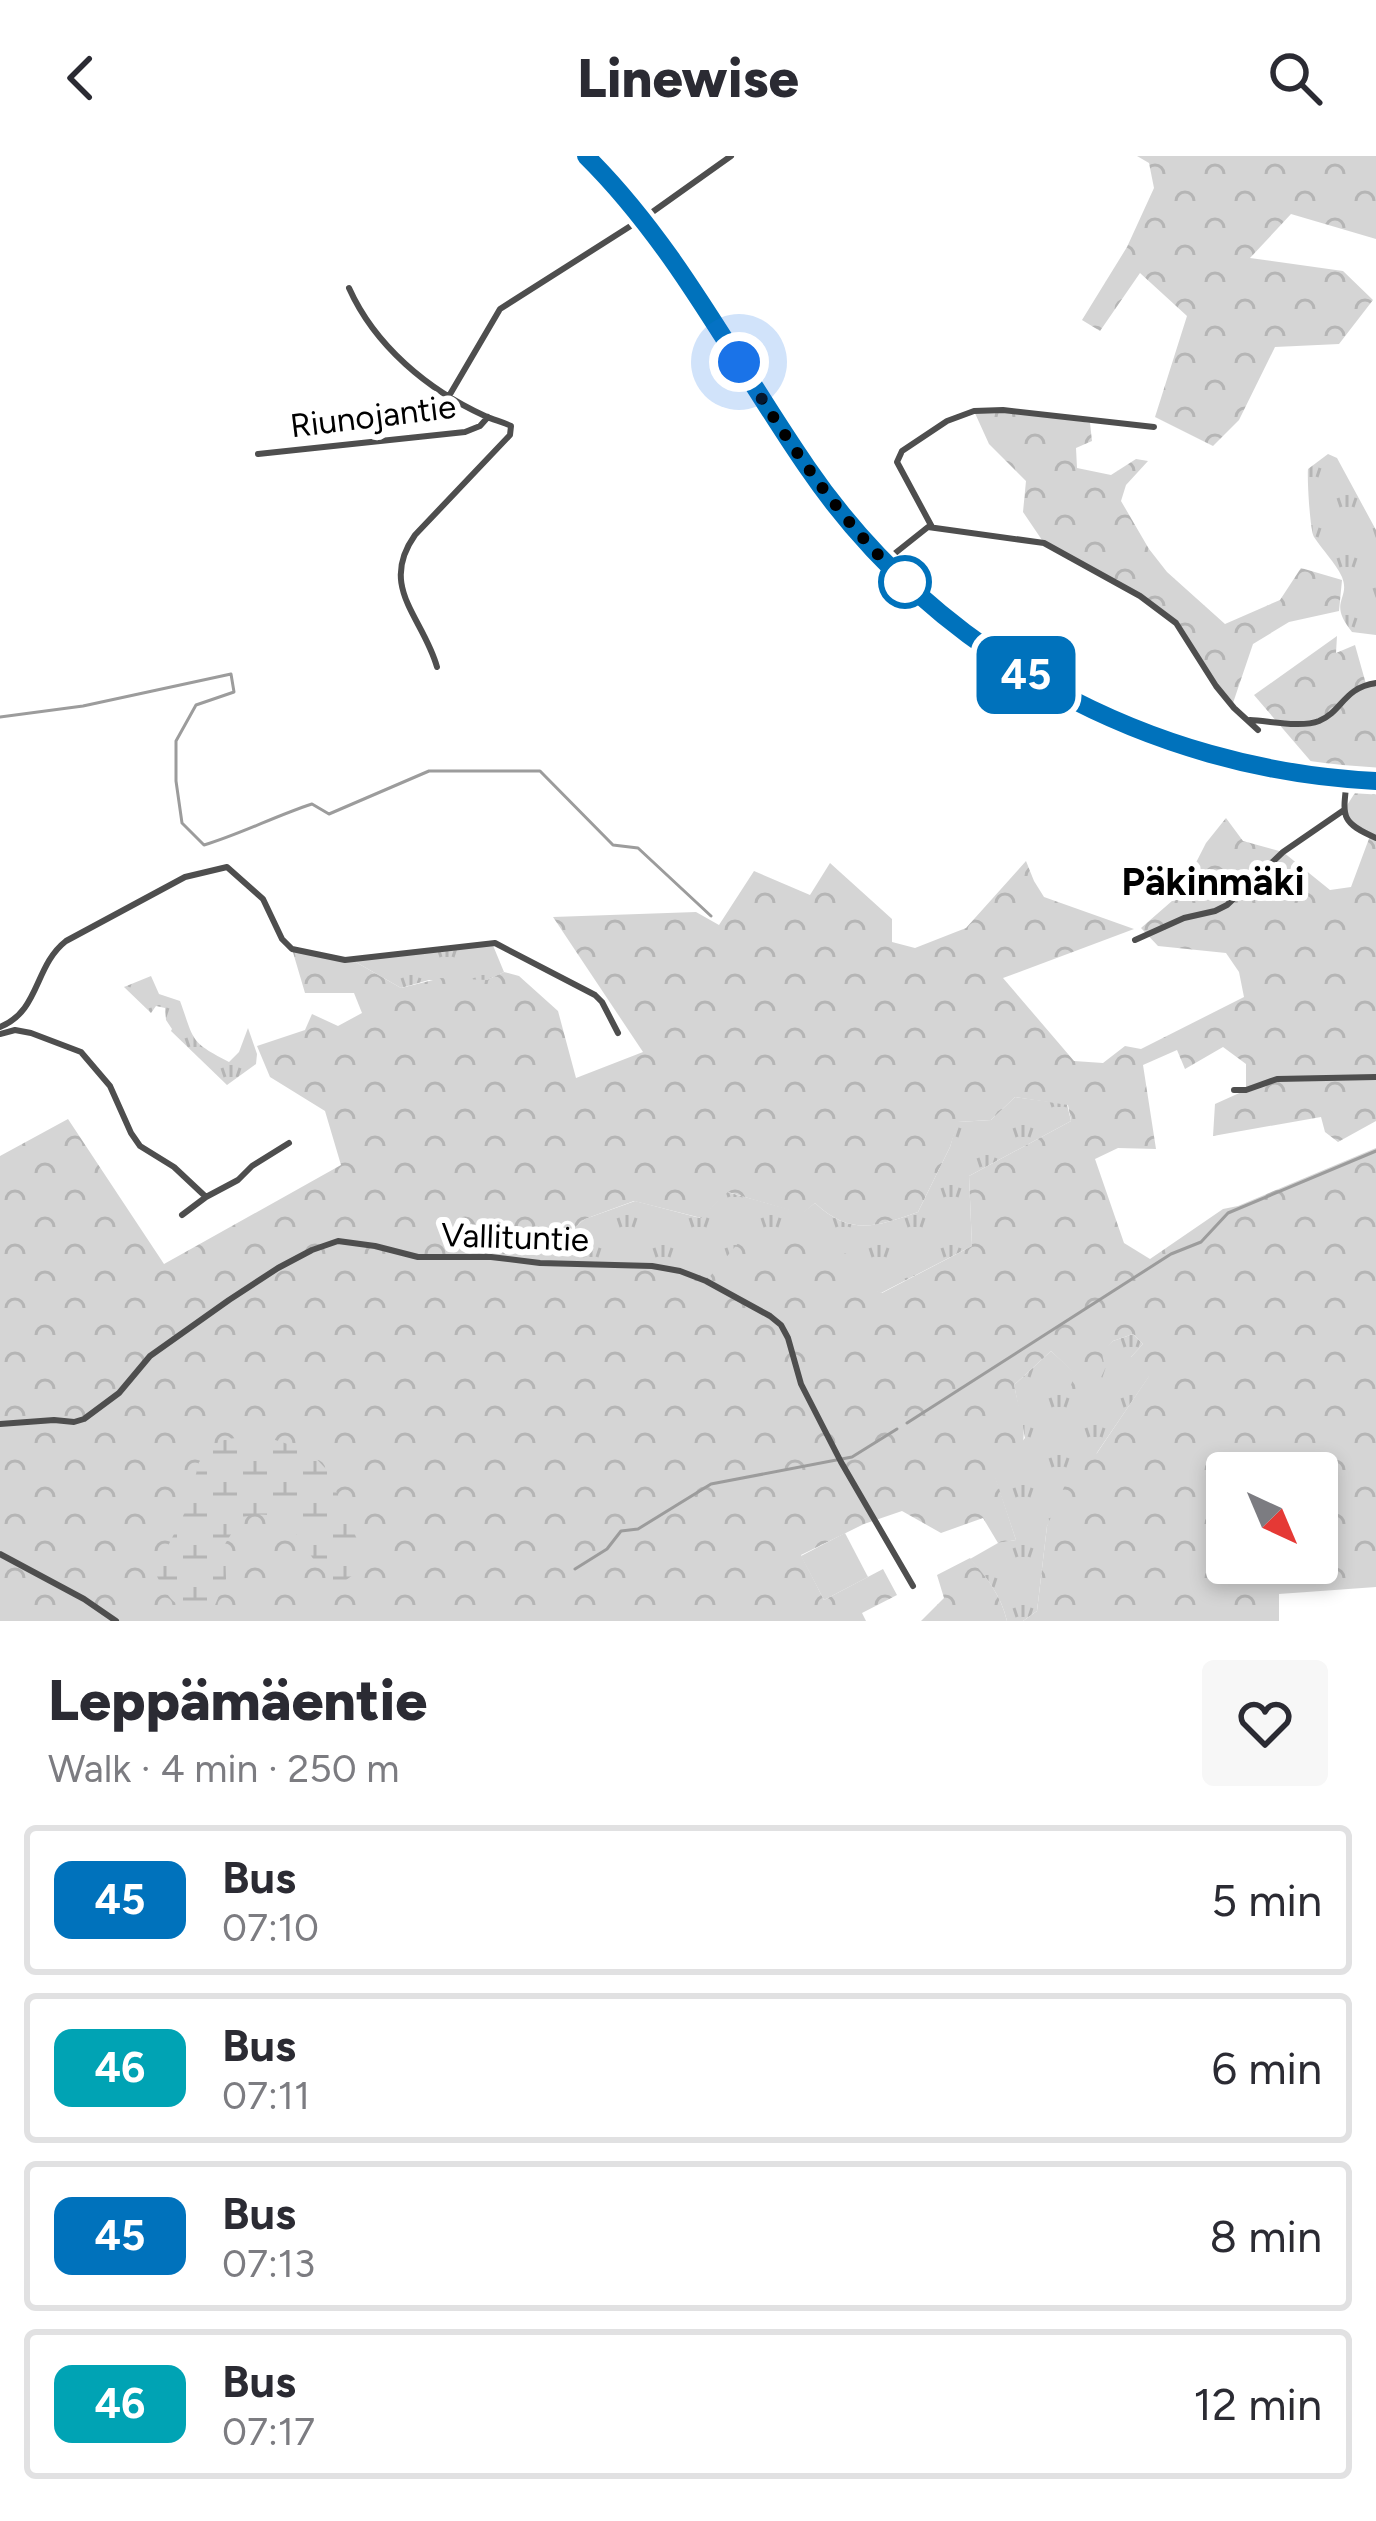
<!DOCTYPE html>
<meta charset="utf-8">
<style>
:root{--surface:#fff;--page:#f7f7f7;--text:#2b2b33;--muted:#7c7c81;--line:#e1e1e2}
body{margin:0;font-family:Figtree,sans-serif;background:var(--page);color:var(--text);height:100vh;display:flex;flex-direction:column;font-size:45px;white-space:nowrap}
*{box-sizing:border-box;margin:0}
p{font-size:39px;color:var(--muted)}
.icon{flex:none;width:66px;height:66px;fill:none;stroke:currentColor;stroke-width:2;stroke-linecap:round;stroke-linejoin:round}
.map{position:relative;height:1465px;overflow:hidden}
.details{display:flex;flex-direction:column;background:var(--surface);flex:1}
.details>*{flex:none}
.badge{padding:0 24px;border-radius:18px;font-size:42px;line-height:78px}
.needle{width:78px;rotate:136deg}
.buttons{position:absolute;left:1206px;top:1296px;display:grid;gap:24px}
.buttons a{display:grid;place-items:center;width:132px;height:132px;border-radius:12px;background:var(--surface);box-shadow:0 6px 18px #0003;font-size:60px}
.you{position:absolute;width:60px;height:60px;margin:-30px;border:9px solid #fff;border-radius:50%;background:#1a73e8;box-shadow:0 0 0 18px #1a73e833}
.map>.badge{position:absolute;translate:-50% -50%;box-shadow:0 0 0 6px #fff}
.round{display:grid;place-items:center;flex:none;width:126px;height:126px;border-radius:12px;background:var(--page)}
.head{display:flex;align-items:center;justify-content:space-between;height:204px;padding:0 48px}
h1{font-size:57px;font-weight:800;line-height:90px}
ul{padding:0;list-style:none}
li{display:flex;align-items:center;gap:36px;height:150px;margin:0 24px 18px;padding:0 24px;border:6px solid var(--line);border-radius:12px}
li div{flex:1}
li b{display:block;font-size:45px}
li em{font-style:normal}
li .badge{min-width:132px;font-weight:700;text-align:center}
header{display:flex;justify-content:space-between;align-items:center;height:156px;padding:0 48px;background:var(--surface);font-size:54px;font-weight:800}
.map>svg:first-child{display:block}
.grass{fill:url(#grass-tufts)}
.forest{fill:url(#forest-crowns);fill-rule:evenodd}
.wetland{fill:url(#wetland-marsh)}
.pitch{fill:#d5d5d5}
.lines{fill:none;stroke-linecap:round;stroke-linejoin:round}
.stream{stroke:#9c9c9c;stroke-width:3}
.street{stroke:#4e4e4e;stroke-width:6}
.secondary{stroke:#1b1b1b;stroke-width:9}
.line-casing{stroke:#fff;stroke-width:27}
.line{stroke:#0072bc;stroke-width:18}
.walk{stroke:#000;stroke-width:12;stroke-dasharray:0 21.6}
.stop-dot{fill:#fff;stroke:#0072bc;stroke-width:6}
.labels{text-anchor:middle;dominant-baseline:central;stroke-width:12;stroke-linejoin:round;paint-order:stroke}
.street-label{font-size:33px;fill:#000;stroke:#fff}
.quarter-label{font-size:39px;font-weight:bold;fill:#000;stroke:#fff}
</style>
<header><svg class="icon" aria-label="back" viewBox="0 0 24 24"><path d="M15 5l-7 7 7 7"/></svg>Linewise<svg class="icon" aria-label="search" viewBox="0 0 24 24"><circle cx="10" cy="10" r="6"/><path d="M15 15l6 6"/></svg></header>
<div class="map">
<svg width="1376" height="1465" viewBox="0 0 1376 1465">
<defs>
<pattern id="grass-tufts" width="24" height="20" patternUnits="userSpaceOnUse" patternTransform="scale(3)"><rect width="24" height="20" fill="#d5d5d5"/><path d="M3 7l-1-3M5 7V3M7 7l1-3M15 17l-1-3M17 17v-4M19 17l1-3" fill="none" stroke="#b5b5b5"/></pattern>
<pattern id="forest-crowns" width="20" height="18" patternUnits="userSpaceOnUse" patternTransform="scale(3)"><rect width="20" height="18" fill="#d5d5d5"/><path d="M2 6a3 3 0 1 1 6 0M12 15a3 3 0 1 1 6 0" fill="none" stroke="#b5b5b5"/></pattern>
<pattern id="wetland-marsh" width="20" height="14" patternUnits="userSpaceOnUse" patternTransform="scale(3)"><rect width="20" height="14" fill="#d5d5d5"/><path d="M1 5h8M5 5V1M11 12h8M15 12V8" fill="none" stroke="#b5b5b5"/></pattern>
</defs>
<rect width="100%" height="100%" fill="#fff"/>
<path class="grass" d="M 1328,298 L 1337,302 L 1376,374 L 1376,479 L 1352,476 C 1327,445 1351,444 1342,421 C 1335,406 1323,395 1314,381 C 1310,375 1307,322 1308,313 Z
M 492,787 L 504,816 L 487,824 L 429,824 L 401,832 L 354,805 Z
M 151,820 L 159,838 L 180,845 C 195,886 189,885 229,906 L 239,896 L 248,872 L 257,898 L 256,908 L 227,929 L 171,875 L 172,873 L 166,864 L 165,852 L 156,850 L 151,857 L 124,831 Z
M 1015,941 L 1067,948 L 1071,965 L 969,1020 L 972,1090 L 881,1137 L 873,1134 L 706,1125 L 540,1107 L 564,1080 L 585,1063 L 635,1045 L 700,1062 L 727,1036 L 802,1057 L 815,1047 C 850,1080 876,1071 918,1056 L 950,991 L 957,966 L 991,964 Z
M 1133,1178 L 1143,1188 L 1131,1201 L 1150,1219 L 1047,1370 L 1037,1455 L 1023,1465 L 1007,1465 C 1001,1439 987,1422 970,1403 L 998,1387 L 1016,1384 L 994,1319 L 1025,1282 L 1014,1229 L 1051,1195 L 1076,1218 L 1113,1185 Z"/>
<path class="forest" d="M 1137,0 L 1376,0 L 1376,83 L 1291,58 L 1250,102 L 1343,115 L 1373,144 L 1339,188 L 1275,191 L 1239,264 L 1213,290 L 1155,261 L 1187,160 L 1140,117 L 1100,175 L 1082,164 L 1127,91 L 1154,32 L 1149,7 Z
M 974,255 L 1026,256 L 1090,267 L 1092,285 L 1076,292 L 1077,312 L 1111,319 L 1136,303 L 1148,305 L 1126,329 L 1121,345 L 1149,393 L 1167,416 L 1225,468 L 1280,444 L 1301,412 L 1342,424 L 1339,455 L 1289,466 L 1253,488 L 1233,547 L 1216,530 L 1176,467 L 1140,440 L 1044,387 L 1023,356 L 1026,325 L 989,288 Z
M 1337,480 L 1336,497 L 1355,489 L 1366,528 L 1376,527 L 1376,614 L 1314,609 L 1254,539 Z
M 1358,632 L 1376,632 L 1376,965 L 1338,986 L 1325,976 L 1321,961 L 1213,980 L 1215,948 L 1246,934 L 1246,908 L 1223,891 L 1185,913 L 1177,894 L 1143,909 L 1156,993 L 1118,992 L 1095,1003 L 1124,1087 L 1150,1103 L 1223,1053 L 1238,1050 L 1376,992 L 1376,1431 L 1279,1438 L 1279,1465 L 1023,1465 L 1037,1455 L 1047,1370 L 1075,1306 L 1097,1297 L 1149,1220 L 1128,1213 L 1131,1201 L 1143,1188 L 1133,1178 L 1113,1185 L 1102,1197 L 1105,1213 L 1086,1253 L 1067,1240 L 1075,1218 L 1051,1195 L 1014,1229 C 1023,1271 1037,1293 995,1320 L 1016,1384 L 998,1387 L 983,1362 L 941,1377 L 902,1355 L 864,1368 L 801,1399 L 824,1444 L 883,1413 L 897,1439 L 862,1457 L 866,1465 L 0,1465 L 0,1000 L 68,963 L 164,1108 L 341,1009 L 325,955 L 270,921 L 257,890 L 305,874 L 312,858 L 338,870 L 362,857 L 354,837 L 305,837 L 292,793 L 354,805 L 401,832 L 441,822 L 487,824 L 504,816 L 519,820 L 558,855 L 576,922 L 643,896 L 553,761 L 696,756 L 719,769 L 754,715 L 810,739 L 830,707 L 892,763 L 892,786 L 915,792 L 966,772 L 1026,705 L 1034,725 L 1044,741 L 1134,773 L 1003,822 L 1074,905 L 1103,907 L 1125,890 L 1141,893 L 1244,841 L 1239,816 L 1226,797 L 1158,790 L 1141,772 L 1180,738 L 1206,687 L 1226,662 L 1243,685 L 1283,696 L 1330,734 L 1351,731 L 1370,680 L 1348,668 L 1344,654 ZM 1015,941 L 1068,949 L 1071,965 L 969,1020 L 972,1090 L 882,1137 L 873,1133 L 874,1108 L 808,1084 L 740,1085 L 706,1125 L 652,1110 L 541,1107 L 564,1080 L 585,1063 L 634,1045 L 701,1062 L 728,1036 L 802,1058 L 815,1047 C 850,1080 876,1071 918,1056 L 950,991 L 958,966 L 991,964 ZM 1227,1317 L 1317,1317 L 1317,1407 L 1227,1407 Z
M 970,1402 C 987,1422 1001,1439 1007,1465 L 921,1465 L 944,1442 L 937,1419 Z"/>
<path class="wetland" d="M 263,1280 L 309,1295 L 327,1314 L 359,1388 L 353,1419 L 339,1429 C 334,1425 328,1421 324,1416 C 297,1388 293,1346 241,1362 L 225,1388 L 226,1423 L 213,1454 C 179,1459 168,1444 155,1416 L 188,1350 L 199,1306 L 225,1283 Z"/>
<path class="pitch" d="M 845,1377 L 868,1421 L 824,1444 L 801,1400 Z"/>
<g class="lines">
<path class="stream" d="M 0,561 L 83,550 L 231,518 L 234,536 L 196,549 L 176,585 L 176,625 L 182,667 L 204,689 C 241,678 275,660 312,648 L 329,658 L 429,615 L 540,615 L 613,689 L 638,692 L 711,760
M 907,1267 L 1171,1098 L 1201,1086 L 1228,1057 L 1376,995
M 575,1413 L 607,1393 L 621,1375 L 638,1373 L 711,1328 L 852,1301 L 897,1273"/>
<path class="street" d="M 349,132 C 375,190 428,234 485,260 C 494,264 503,266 511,270 L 510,279 L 415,379 C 378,431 423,461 437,511
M 449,240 L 500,153 L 651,57 L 731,0
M 258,298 L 465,276 L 480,270 L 488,261
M 932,371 L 897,306 L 902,295 L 947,265 L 974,255 L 1003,254 L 1154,271
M 884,406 L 928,371 L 1044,387 L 1140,440 L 1176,467 L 1216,530 L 1234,552 L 1258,574
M 1250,564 C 1270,565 1301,572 1319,565 C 1343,555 1343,532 1376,527
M 1347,623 C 1343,660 1339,666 1376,682
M 1135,784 L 1184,762 L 1215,755 L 1227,749 L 1283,696 L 1344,654
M 0,871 C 40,855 34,810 66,785 L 185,721 L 227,711 L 263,743 L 282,783 L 292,793 L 345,804 L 495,787 L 595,839 L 602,846 L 618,877
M 0,878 L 15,874 L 31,877 L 81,896 L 110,930 L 131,977 L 140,990 L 174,1011 L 206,1041
M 1234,934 L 1246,934 L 1277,923 L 1376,921
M 182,1059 L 206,1041 L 238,1024 L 252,1010 L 289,987
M 0,1268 L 54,1264 L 74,1266 L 84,1263 L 119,1237 L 150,1200 L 229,1144 L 278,1112 L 312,1094 L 338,1085 L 375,1090 L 418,1101 L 491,1101 L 540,1107 L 652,1110 L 680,1115 L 706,1125 L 770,1160 L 781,1169 L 788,1182 L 801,1228 L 841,1306 L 913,1430
M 0,1398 L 84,1443 L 116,1465"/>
<path class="secondary" d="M 586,0 C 678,89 735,207 807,311 C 935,499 1150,614 1376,625"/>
</g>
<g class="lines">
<defs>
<path id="line" d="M 586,0 C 677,90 735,207 807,311 C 935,499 1150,614 1376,625"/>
</defs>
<use href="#line" class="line-casing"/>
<use href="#line" class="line"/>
<path class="walk" d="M 739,206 C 787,285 838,362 905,426"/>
</g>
<circle class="stop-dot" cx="905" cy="426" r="24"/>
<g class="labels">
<g class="street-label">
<text transform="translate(373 260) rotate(-7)">Riunojantie</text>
<text transform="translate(515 1081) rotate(2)">Vallituntie</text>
</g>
<g class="quarter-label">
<text x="1213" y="725">Päkinmäki</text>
</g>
</g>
</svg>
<div class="buttons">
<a><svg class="needle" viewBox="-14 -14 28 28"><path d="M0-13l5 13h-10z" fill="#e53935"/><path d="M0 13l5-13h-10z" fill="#7c7c81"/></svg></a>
</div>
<div class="you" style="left:739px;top:206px"></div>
<b class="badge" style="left:1026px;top:519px;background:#0072bc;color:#fff">45</b>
</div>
<section class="details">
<div class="head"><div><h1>Leppämäentie</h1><p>Walk · 4 min · 250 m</p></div><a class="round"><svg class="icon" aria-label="heart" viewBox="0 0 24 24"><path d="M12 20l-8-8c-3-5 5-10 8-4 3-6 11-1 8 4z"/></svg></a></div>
<ul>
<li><span class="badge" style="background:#0072bc;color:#fff">45</span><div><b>Bus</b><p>07:10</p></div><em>5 min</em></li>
<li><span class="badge" style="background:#00a3b4;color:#fff">46</span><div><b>Bus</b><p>07:11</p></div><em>6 min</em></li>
<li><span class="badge" style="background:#0072bc;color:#fff">45</span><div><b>Bus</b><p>07:13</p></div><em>8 min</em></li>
<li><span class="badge" style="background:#00a3b4;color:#fff">46</span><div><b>Bus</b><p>07:17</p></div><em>12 min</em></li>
</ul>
</section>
